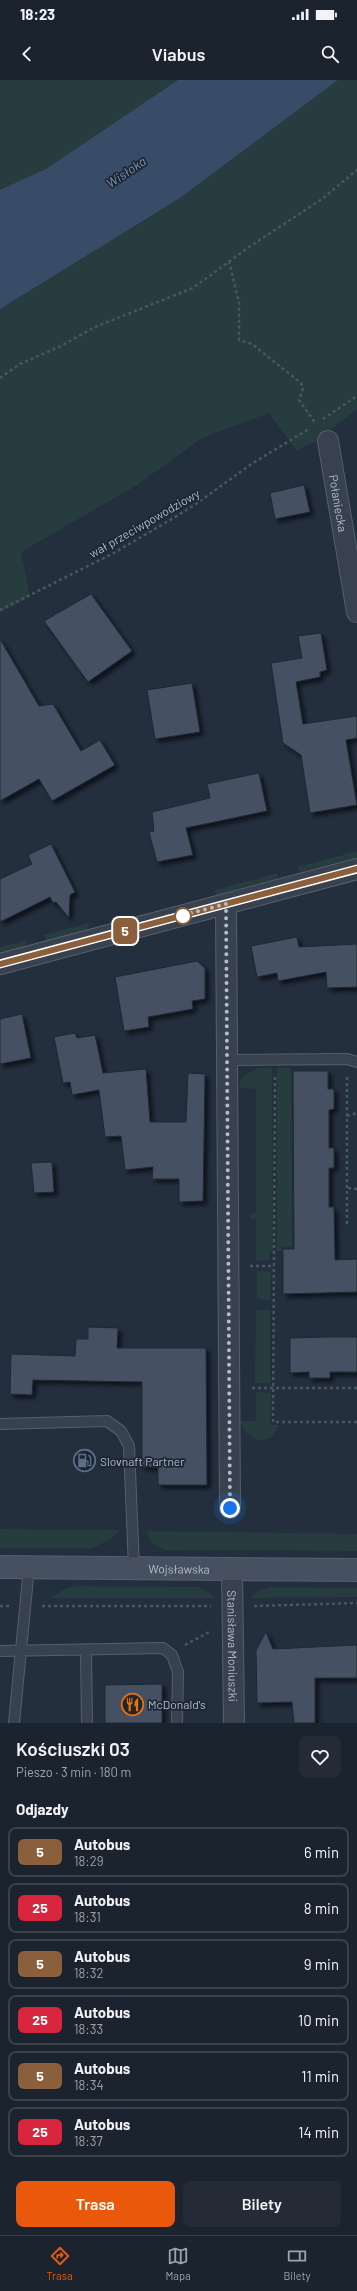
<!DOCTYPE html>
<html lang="pl">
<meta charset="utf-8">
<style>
:root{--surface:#1b232e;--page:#242b36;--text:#f1f3f6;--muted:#a0a4aa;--line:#39404a;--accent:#ea580c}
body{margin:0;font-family:Barlow,sans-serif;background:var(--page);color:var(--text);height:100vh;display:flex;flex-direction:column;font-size:15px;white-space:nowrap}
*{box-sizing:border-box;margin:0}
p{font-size:13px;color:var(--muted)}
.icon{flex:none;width:22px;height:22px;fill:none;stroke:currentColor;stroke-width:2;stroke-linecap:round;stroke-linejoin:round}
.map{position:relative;height:1643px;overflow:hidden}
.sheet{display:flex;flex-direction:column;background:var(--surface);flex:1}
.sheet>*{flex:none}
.badge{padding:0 8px;border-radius:6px;font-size:14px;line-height:26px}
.you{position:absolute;width:20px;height:20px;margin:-10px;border:3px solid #fff;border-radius:50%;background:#1a73e8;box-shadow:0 0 0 6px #1a73e833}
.map>.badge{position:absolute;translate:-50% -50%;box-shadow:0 0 0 2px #fff}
h2{padding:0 16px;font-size:15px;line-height:36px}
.round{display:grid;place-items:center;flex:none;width:42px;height:42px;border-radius:8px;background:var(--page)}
.summary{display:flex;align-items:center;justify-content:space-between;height:68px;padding:0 16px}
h1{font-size:19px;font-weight:600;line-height:30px}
.button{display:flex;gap:8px;margin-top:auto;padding:8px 16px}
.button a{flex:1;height:46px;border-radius:8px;background:var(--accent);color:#fff;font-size:16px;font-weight:600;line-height:46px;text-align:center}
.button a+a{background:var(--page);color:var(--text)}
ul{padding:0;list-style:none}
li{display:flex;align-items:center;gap:12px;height:50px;margin:0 8px 6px;padding:0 8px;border:2px solid var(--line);border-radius:8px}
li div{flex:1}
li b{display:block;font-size:15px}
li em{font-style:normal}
li .badge{min-width:44px;font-weight:700;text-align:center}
.status{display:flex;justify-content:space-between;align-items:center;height:28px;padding:0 20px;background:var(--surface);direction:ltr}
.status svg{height:11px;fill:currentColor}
header{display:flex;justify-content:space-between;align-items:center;height:52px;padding:0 16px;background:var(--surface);font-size:18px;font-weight:600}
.tab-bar{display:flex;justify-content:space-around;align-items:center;height:56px;border-top:1px solid var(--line);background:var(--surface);font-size:11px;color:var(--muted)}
.tab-bar a{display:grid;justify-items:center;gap:2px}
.tab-bar .active{color:var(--accent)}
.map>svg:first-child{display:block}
.green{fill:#263c3f}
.water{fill:#394c67}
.building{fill:#455162;stroke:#1f2835;filter:url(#shadow)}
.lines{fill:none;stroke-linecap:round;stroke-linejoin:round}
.lane-casing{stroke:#565f6c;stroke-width:12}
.street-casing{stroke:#565f6c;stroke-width:22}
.secondary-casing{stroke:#565f6c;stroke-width:24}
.path{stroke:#44595c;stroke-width:2.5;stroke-dasharray:3 3;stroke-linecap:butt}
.lane{stroke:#38414e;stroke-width:10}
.street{stroke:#38414e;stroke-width:20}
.secondary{stroke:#465061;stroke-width:22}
.line-casing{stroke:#fff;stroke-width:9}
.line{stroke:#8b5e3c;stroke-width:6}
.walk{stroke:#b4bcc9;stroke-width:4;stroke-dasharray:0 7.2}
.stop-dot{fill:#fff;stroke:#8b5e3c;stroke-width:2}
.labels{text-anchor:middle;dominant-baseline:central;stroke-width:3.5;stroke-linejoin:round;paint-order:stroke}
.street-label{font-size:12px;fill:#b4bcc9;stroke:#1d2633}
.poi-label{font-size:12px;fill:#b4bcc9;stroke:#1d2633;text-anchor:start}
.water-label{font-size:13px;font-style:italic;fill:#7c92b1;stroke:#1d2633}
</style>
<div class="status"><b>18:23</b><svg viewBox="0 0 49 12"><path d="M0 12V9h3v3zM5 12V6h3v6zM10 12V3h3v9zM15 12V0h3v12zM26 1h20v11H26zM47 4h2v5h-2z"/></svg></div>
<header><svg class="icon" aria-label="back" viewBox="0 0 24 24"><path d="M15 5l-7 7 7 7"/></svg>Viabus<svg class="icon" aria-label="search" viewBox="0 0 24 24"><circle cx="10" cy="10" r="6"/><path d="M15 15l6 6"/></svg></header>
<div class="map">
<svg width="357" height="1643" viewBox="0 0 357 1643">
<defs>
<filter id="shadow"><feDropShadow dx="3.5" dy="3.5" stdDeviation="2" flood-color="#0009"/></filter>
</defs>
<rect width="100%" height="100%" fill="#242f3e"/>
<path class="green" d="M 0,0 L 178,0 L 46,90 L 0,110 Z
M 338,0 L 357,0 L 357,329 L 318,360 L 297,371 L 269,333 L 202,358 L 137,405 L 21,472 L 30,517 L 0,533 L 0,229 L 180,118 Z
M 357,771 L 357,777 L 301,792 L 298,790 L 298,787 Z
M 277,793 L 277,799 L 216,815 L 215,810 Z
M 89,843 L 88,850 L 47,861 L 44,855 Z
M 26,860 L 25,867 L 0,874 L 0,867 Z
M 259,988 L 272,988 L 273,1171 L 269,1172 L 270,1180 L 256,1181 L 256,1139 L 250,1139 L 251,1134 L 256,1133 L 256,1009 L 239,1008 C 239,996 250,992 259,988 Z
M 277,988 L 291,988 L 292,1167 L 282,1167 L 282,1171 L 277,1171 Z
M 257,1191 L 271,1192 L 270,1220 L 257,1219 Z
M 256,1230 L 270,1230 L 270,1303 L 255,1303 Z
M 256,1312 L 271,1313 L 270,1345 L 279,1345 L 271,1358 L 258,1361 L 245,1352 L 240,1341 L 256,1341 Z
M 0,1449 L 120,1450 L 111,1459 L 92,1468 L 0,1468 Z
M 147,1451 L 357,1454 L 357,1471 L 164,1470 L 152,1463 Z
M 75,1506 L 198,1507 L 208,1512 L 215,1518 L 51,1518 L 63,1510 Z
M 269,1507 L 357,1508 L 357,1517 L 250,1518 L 258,1511 Z"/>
<path class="water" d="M 178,0 L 338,0 L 180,118 L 0,229 L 0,110 L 46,89 Z"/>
<path class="building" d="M 304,405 L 310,432 L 275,439 L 270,413 Z
M 91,514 L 132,571 L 88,602 L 44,541 Z
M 321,553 L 327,590 L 320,592 L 320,597 L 296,602 L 303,644 L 357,636 L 357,658 L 346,660 L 357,725 L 310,733 L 301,675 L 283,663 L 271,583 L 302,578 L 298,556 Z
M 0,559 L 39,626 L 53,624 L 81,671 L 100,660 L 115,685 L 52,721 L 39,699 L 0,721 Z
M 192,603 L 200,652 L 155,659 L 147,610 Z
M 259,693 L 267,731 L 186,748 L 193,775 L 157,782 L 149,752 L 154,751 L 152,732 L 210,718 L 207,704 Z
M 51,764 L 75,812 L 70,815 L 69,838 L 56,822 L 53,823 L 50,817 L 0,842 L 0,799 L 32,784 L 28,775 Z
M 297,857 L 299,867 L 357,864 L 357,907 L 327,908 L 326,892 L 278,901 L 277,893 L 257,897 L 251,866 Z
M 197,881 L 205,888 L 205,919 L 192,921 L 193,929 L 148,937 L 149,947 L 124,951 L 115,897 Z
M 22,934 L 31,978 L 0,984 L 0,939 Z
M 75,953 L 77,958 L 95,955 L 103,993 L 146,989 L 150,1042 L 186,1042 L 188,993 L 205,994 L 203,1121 L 179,1122 L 179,1099 L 152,1099 L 153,1087 L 125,1090 L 121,1056 L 105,1057 L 99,1010 L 72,1015 L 70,1002 L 63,1003 L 54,957 Z
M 293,991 L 328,991 L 328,1009 L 334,1009 L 334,1029 L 329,1030 L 329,1068 L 334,1068 L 334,1088 L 329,1088 L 329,1127 L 334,1127 L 335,1180 L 357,1179 L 357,1212 L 283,1214 L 283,1169 L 294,1169 Z
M 52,1082 L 54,1112 L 34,1113 L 31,1083 Z
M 88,1247 L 118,1248 L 117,1268 L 206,1268 L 207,1405 L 158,1405 L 158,1387 L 142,1387 L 142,1302 L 33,1300 L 32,1315 L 10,1314 L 11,1274 L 75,1276 L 76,1259 L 88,1259 Z
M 327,1257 L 357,1257 L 357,1292 L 330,1292 L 330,1298 L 309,1298 L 309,1292 L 290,1293 L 290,1258 Z
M 266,1552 L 273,1569 L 357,1565 L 357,1598 L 315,1598 L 315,1643 L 294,1643 L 292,1622 L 257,1623 L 256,1570 Z
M 162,1604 L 162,1643 L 105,1643 L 105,1605 Z"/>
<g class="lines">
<defs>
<path id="lane" d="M 226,980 L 347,979 L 357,982
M 0,1344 L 107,1341 L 121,1351 L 129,1366 L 134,1488
M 0,1571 L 163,1568 L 172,1575 L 178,1592 L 177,1643
M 86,1571 L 87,1643
M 14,1643 L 29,1487"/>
<g id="street">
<path id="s1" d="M 328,361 L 357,532"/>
<path d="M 226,824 L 230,1428"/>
<path d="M 0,884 L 357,789"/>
<path id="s2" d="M 232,1489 L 234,1643"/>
</g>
<g id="secondary">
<path id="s3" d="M 0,1487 L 357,1490"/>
</g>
</defs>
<use href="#lane" class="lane-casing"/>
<use href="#street" class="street-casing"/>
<use href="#secondary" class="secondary-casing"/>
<path class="path" d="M 229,181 L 239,223 L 239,260 L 252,264 L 301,303 L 303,308 L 299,320 L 316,344
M 0,298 L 20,284 L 61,266 L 95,247 L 193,208 L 249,167 L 322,119 L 357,90
M 323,339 L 357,316
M 0,530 L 114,473 L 170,440 L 193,426 L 253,383 L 309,349
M 275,997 L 273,1342 L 357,1342
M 347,1036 L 357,1033
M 348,1108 L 357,1109
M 347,1144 L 347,996
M 250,1186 L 274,1186
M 252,1308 L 357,1308
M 0,1526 L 9,1526
M 42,1526 L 211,1526
M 254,1526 L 357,1523
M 185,1565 L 211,1551"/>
<use href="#lane" class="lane"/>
<use href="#street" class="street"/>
<use href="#secondary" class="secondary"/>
</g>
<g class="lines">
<defs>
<path id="line" d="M 0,884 L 357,789"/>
</defs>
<use href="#line" class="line-casing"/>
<use href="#line" class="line"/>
<path class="walk" d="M 183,836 L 180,836 L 226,824 L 230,1428"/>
</g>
<defs>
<symbol id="fuel-ring" viewBox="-11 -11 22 22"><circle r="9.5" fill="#1d2633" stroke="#5c6f8a" stroke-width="1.5"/><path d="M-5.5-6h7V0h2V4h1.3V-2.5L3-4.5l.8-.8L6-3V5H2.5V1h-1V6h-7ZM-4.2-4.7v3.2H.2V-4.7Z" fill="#5c6f8a"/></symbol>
<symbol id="restaurant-ring" viewBox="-11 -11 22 22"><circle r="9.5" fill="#1d2633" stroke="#e8710a" stroke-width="1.5"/><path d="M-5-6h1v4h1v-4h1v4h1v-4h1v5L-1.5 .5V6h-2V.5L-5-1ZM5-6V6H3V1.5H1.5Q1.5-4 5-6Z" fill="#e8710a"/></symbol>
</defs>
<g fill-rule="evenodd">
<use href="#fuel-ring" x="72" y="1368" width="25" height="25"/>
<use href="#restaurant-ring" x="120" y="1612" width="25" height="25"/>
</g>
<circle class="stop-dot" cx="183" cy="836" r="8"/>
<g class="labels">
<g class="street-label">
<text stroke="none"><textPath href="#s1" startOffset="63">Połaniecka</textPath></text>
<text transform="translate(144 443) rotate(-30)">wał przeciwpowodziowy</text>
<text stroke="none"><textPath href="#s3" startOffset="179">Wojsławska</textPath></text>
<text stroke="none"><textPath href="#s2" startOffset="77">Stanisława Moniuszki</textPath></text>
</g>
<g class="poi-label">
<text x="100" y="1381">Slovnaft Partner</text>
<text x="148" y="1624">McDonald's</text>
</g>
<g class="water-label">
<text transform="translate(126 92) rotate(-34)">Wisłoka</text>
</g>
</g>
</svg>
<div class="you" style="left:230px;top:1428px"></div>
<b class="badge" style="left:125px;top:851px;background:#8b5e3c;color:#fff">5</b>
</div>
<section class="sheet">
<div class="summary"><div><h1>Kościuszki 03</h1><p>Pieszo · 3 min · 180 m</p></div><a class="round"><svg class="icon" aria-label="heart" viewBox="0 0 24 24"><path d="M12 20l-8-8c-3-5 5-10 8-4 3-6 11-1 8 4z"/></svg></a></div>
<h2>Odjazdy</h2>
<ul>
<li><span class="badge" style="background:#8b5e3c;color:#fff">5</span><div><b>Autobus</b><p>18:29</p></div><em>6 min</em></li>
<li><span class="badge" style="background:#d7263d;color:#fff">25</span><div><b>Autobus</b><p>18:31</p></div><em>8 min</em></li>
<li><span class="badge" style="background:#8b5e3c;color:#fff">5</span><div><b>Autobus</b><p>18:32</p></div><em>9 min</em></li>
<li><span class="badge" style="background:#d7263d;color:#fff">25</span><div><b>Autobus</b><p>18:33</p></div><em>10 min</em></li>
<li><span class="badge" style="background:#8b5e3c;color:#fff">5</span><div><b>Autobus</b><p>18:34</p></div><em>11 min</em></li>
<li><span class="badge" style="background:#d7263d;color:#fff">25</span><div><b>Autobus</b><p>18:37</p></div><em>14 min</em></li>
</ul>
<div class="button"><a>Trasa</a><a>Bilety</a></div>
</section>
<nav class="tab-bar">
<a class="active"><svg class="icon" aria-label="directions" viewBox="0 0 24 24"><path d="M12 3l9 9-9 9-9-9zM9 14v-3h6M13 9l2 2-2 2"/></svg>Trasa</a>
<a><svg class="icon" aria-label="map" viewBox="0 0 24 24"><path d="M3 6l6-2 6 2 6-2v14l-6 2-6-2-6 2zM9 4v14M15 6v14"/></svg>Mapa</a>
<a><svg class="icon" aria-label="tickets" viewBox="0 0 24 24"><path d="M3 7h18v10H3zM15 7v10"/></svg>Bilety</a>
</nav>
